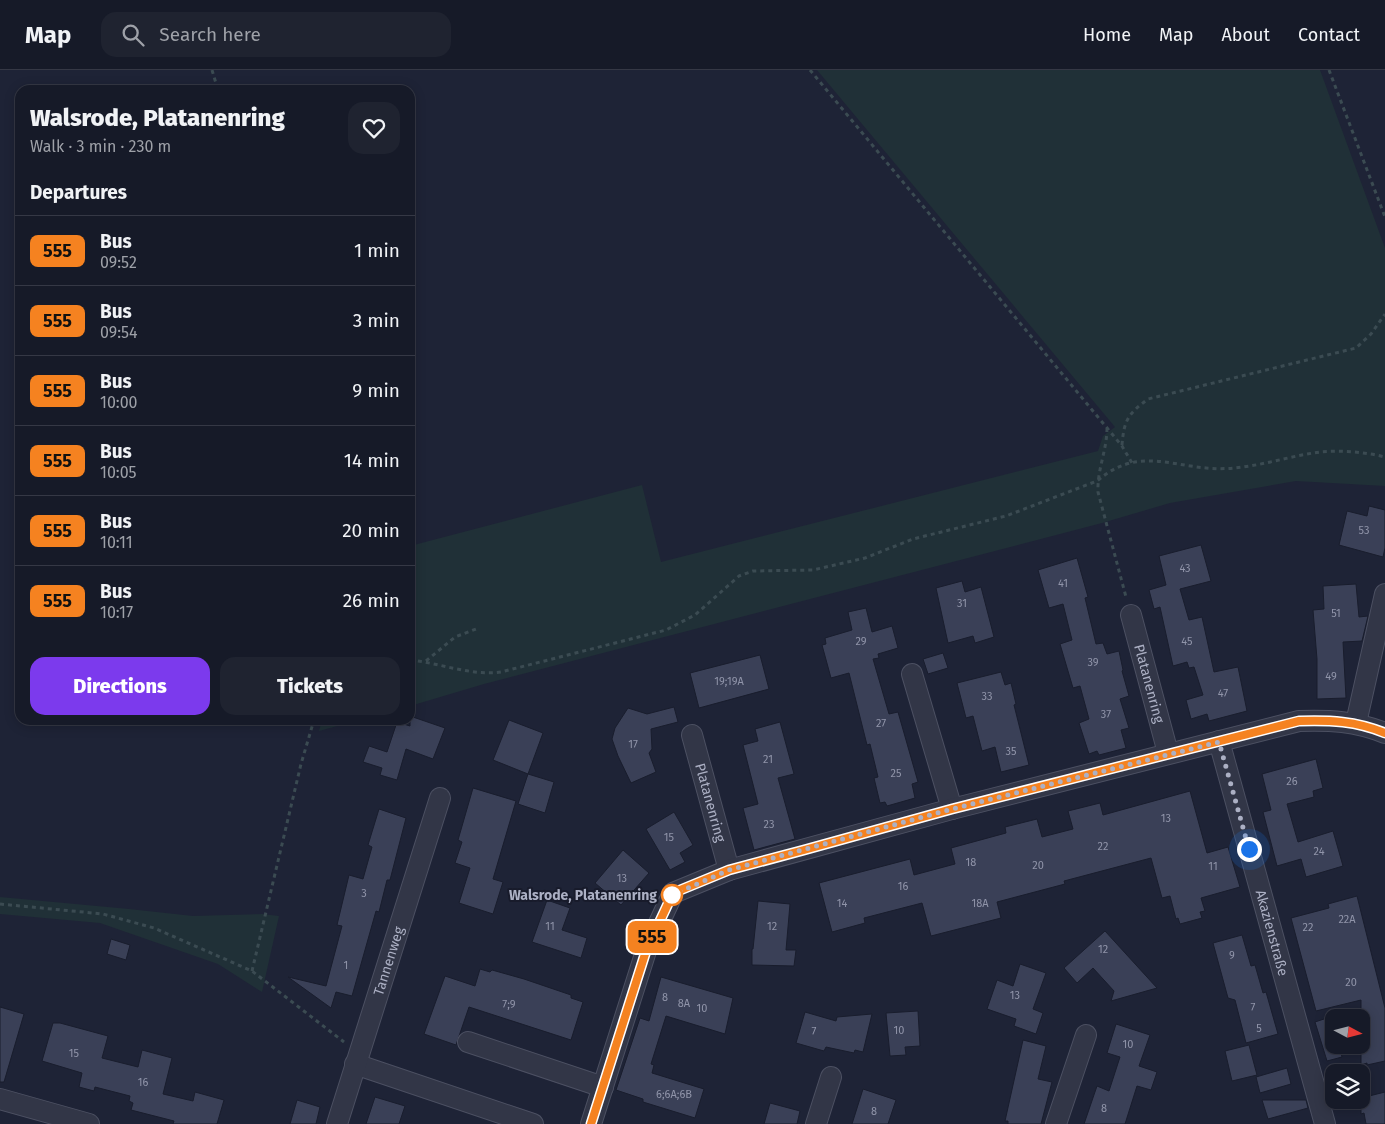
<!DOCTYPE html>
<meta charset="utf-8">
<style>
:root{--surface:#161a28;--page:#1f2330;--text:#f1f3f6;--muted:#9ea1a8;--line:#353845;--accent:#7c3aed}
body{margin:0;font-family:"Fira Sans",sans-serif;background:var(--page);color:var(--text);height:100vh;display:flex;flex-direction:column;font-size:19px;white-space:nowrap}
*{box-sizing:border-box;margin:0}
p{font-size:16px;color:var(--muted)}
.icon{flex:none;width:28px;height:28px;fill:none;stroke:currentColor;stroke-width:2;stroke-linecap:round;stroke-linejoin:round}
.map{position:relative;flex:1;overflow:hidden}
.panel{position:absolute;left:15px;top:15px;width:400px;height:640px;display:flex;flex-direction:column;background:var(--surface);border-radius:15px;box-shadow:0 2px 12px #0003,0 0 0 1px var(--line)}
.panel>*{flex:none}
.badge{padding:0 10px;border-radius:8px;font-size:18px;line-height:32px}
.needle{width:32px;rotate:97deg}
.controls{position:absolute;left:1325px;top:939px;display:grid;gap:10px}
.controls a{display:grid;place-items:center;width:45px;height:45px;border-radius:10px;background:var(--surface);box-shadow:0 2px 12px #0003,0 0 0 1px var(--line);font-size:25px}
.you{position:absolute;width:25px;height:25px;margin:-12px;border:4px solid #fff;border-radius:50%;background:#1a73e8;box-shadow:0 0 0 8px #1a73e833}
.map>.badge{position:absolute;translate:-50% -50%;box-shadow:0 0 0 2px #fff}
h2{padding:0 15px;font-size:19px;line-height:45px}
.round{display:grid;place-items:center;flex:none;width:52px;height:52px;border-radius:15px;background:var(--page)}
.summary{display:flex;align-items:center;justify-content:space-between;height:85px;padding:0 15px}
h1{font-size:24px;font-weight:800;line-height:38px}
.action{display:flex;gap:10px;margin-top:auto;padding:10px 15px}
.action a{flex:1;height:58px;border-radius:15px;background:var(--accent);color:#fff;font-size:20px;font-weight:800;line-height:58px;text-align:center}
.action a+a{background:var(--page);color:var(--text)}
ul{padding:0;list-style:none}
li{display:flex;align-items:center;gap:15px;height:70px;padding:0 15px;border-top:1px solid var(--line)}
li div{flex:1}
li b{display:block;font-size:19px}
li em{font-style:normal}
li .badge{min-width:55px;font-weight:700;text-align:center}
header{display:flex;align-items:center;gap:30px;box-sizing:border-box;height:70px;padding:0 25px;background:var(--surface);border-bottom:1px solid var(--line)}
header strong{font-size:24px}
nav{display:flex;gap:28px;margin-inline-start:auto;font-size:18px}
.search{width:350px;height:45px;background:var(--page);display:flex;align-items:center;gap:12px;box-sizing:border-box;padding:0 18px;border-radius:15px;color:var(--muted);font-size:19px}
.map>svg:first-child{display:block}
.green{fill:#203037}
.building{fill:#3a4057;stroke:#191d2d}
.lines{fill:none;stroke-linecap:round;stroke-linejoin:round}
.minor-casing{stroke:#4c5062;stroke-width:22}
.path{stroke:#3b4b52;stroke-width:3;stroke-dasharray:4 4;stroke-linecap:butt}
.minor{stroke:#323647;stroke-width:20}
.line-casing{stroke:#fff;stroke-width:11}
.line{stroke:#f58220;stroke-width:8}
.walk{stroke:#acb0c4;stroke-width:5;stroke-dasharray:0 9}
.stop-dot{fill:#fff;stroke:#f58220;stroke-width:2.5}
.labels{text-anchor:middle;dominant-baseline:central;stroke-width:4;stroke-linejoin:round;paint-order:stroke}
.number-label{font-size:11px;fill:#9094a9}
.street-label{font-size:14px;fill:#acb0c4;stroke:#181b2b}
.stop-label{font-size:14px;font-weight:bold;fill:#acb0c4;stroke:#181b2b;text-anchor:end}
</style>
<header>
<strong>Map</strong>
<div class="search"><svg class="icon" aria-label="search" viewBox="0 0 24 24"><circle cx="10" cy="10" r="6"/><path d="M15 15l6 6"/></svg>Search here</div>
<nav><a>Home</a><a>Map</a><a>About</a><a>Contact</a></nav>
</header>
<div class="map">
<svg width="1385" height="1054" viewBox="0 0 1385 1054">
<rect width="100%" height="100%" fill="#1e2336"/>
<path class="green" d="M 817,0 L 1320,0 L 1385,178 L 1385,416 L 1296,411 L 1170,433 L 1102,453 L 484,614 L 410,636 L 410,476 L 642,415 L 661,492 L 1098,381 L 1103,366 L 1115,357 Z
M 322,650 L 359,650 L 319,661 Z
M 0,827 L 129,839 L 193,846 L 262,844 L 279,846 L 262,922 L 218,894 L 100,853 L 0,844 Z"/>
<path class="building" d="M 1369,436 L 1385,440 L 1385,478 L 1383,487 L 1339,475 L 1347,441 L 1367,446 Z
M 1201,475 L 1211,511 L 1180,519 L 1189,550 L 1202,547 L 1214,602 L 1238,597 L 1247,641 L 1209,651 L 1207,644 L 1191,649 L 1186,630 L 1203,625 L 1194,597 L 1189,598 L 1187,592 L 1173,596 L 1160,537 L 1154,539 L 1149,520 L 1166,515 L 1159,486 Z
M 1077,488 L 1088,527 L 1085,528 L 1096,574 L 1103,573 L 1107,584 L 1119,581 L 1123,600 L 1122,601 L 1129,626 L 1120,629 L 1129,658 L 1121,660 L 1126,678 L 1099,685 L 1097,681 L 1089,684 L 1079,653 L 1089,649 L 1080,616 L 1073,618 L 1060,574 L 1072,570 L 1063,534 L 1049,538 L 1038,500 Z
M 962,511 L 965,522 L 981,517 L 994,567 L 975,573 L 973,566 L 948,573 L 936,518 Z
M 1356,514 L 1359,547 L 1368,546 L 1362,571 L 1343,572 L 1346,628 L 1317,629 L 1317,589 L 1313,540 L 1324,539 L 1323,516 Z
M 866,538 L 872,562 L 892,556 L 898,578 L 878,584 L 879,588 L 873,589 L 889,644 L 898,642 L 918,712 L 912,714 L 915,728 L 887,736 L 885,732 L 880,733 L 874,708 L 878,707 L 870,674 L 867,675 L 849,603 L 831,608 L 822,575 L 826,574 L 825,568 L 852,560 L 848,542 Z
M 943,583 L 948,598 L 928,604 L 923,589 Z
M 760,585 L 769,619 L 699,638 L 690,603 Z
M 1001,602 L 1005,615 L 1011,613 L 1016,634 L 1014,635 L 1029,695 L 1001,702 L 995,677 L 982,681 L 973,646 L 966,648 L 957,613 Z
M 674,637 L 678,652 L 651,659 L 652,679 L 649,683 L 656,702 L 631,713 L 618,686 L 612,669 L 615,658 L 628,638 L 647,644 Z
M 410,646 L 445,658 L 433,689 L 406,679 L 397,710 L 380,705 L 382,698 L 363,692 L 369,676 L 387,682 L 397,652 L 410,656 Z
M 509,650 L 543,663 L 528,704 L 493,690 Z
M 780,652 L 794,704 L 778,708 L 795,769 L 754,780 L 743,738 L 758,734 L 743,675 L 758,671 L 755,659 Z
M 1316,689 L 1323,718 L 1313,721 L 1314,727 L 1287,734 L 1298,772 L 1333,761 L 1343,796 L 1306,807 L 1301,789 L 1277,796 L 1263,742 L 1271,740 L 1262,704 Z
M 528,704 L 554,712 L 545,743 L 518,734 Z
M 473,718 L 516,731 L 493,809 L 503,812 L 493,844 L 459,833 L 470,798 L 455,793 L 462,772 L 458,770 Z
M 1190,721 L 1207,783 L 1228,777 L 1240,817 L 1201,828 L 1205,841 L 1200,842 L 1202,848 L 1180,854 L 1178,848 L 1176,849 L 1170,826 L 1162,828 L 1151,788 L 1064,811 L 1065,814 L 997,832 L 1001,848 L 931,866 L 922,833 L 864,848 L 865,853 L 832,862 L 819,813 L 910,789 L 914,805 L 955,794 L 951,778 L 1006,763 L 1005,757 L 1037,749 L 1042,767 L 1073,759 L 1068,741 L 1100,733 L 1103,745 Z
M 379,739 L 406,748 L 390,810 L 387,810 L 379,842 L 376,841 L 352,926 L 336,922 L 331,938 L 288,907 L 326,916 L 342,856 L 337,855 L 349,805 L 363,809 L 372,777 L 368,775 Z
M 674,742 L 693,775 L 680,783 L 685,792 L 670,800 L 646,759 Z
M 623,780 L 649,803 L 621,835 L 595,813 Z
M 1357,826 L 1385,938 L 1385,991 L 1367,995 L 1367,993 L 1361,995 L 1361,930 L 1316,941 L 1291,848 L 1329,838 L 1328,834 Z
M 547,830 L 570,838 L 562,860 L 587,868 L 581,888 L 532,872 Z
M 758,831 L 790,834 L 786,880 L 796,880 L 794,896 L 752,895 L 752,879 L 753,879 Z
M 1105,861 L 1157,918 L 1111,931 L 1114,921 L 1093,898 L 1077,913 L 1064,898 Z
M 1242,865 L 1251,896 L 1255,895 L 1263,923 L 1266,922 L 1278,964 L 1246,973 L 1235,930 L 1228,928 L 1213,873 Z
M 111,869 L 130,875 L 126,890 L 107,884 Z
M 1020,894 L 1046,903 L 1033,939 L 1043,943 L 1036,964 L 1014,956 L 1016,949 L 987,939 L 997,910 L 1013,916 Z
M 480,899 L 490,902 L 492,900 L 524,909 L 571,925 L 571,928 L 583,932 L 571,970 L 469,937 L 456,975 L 424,964 L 445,906 L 475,916 Z
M 661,907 L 733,928 L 725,964 L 666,946 L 651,994 L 654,995 L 652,1003 L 704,1019 L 695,1048 L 643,1032 L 643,1029 L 616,1020 L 640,948 L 649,951 Z
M 0,937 L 24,944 L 4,1012 L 0,1012 Z
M 918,941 L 920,976 L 905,977 L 906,985 L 890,986 L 886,943 Z
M 805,942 L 836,951 L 837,947 L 872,944 L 863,982 L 855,980 L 854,983 L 826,977 L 824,981 L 796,973 Z
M 1330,947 L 1334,959 L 1334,975 L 1339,975 L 1342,987 L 1327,991 L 1315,952 Z
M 53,953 L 60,953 L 108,966 L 102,988 L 138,997 L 142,980 L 172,988 L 163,1024 L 193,1031 L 195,1022 L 224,1030 L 217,1054 L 173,1054 L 174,1051 L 131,1040 L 133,1033 L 129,1031 L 130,1026 L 95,1017 L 94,1021 L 79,1017 L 82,1003 L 42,991 Z
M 1116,954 L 1150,965 L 1139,996 L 1157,1002 L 1151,1020 L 1137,1016 L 1125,1054 L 1084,1054 L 1097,1016 L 1109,1021 L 1120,987 L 1107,983 Z
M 1023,970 L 1046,976 L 1038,1009 L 1052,1012 L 1041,1054 L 1008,1054 L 1008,1051 L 1005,1051 Z
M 1249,975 L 1257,1005 L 1232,1011 L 1225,981 Z
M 1287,998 L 1291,1014 L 1260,1023 L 1256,1007 Z
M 863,1019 L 896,1030 L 888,1054 L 852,1054 Z
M 1385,1022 L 1385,1054 L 1366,1054 L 1364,1043 L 1361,1044 L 1361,1028 Z
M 375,1027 L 405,1036 L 399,1054 L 366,1054 Z
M 297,1030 L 320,1037 L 316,1054 L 290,1054 Z
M 1262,1030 L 1306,1030 L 1308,1038 L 1268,1049 Z
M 770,1033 L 800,1041 L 797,1054 L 764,1054 Z"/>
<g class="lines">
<defs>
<g id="minor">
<path id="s1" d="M 1131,545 L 1168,683"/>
<path d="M 912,604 L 952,739"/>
<path d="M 1356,653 L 1385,524"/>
<path id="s2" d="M 692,665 L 729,800"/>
<path id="s3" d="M 1219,671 L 1325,1054"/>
<path d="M 468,972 L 603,1017"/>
<path d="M 355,994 L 533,1054"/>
<path d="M 0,1029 L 89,1054"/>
<path id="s4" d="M 337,1054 L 440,728"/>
<path d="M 591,1054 L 646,881 L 673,823 L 729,800 L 952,739 L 1299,651 C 1330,650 1355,651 1385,663"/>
<path d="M 816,1054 L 831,1007"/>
<path d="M 1056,1054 L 1086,965"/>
</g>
</defs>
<use href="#minor" class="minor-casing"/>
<path class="path" d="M 212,0 L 218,20
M 810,0 L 1122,376 L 1132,393
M 1329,0 L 1385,147
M 1107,358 C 1107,380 1097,400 1098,422 L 1126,527
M 1122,375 C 1124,350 1128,344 1148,329 L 1356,278 L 1371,264 L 1385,244
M 410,590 C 440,593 470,606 501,602 L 666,560 L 695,545 L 739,506 L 753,501 L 813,500 L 865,488 L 913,469 L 1006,446 L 1097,411 C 1108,402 1116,397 1130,393 C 1155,387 1182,396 1206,398 C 1246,402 1282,387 1320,382 C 1341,380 1365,382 1385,387
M 426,591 L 455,567 L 476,559
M 0,834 L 103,844 L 154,858 L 252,901 L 344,972
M 252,901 L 301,694 L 314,650"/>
<use href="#minor" class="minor"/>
</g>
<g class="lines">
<defs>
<path id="line" d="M 591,1054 L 646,881 L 673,823 L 729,800 L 804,780 L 952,739 L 1299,651 C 1330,650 1356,651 1385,663"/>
</defs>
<use href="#line" class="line-casing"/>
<use href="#line" class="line"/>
<path class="walk" d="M 672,825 L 729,800 L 952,739 L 1219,672 L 1249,779"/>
</g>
<circle class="stop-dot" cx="672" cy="825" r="10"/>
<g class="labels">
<g class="number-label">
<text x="1364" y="460">53</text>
<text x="1185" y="498">43</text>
<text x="1063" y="513">41</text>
<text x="962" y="533">31</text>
<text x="1336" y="543">51</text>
<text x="861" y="571">29</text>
<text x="1187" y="571">45</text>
<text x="1093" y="592">39</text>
<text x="1331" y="606">49</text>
<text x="729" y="611">19;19A</text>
<text x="1223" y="623">47</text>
<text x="987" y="626">33</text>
<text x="1106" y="644">37</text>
<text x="881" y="653">27</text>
<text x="633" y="674">17</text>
<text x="1011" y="681">35</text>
<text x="768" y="689">21</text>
<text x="896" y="703">25</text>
<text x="1292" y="711">26</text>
<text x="1166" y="748">13</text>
<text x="769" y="754">23</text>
<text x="669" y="767">15</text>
<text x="1103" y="776">22</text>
<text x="1319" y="781">24</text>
<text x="971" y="792">18</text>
<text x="1038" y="795">20</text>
<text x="1213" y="796">11</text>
<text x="622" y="808">13</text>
<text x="903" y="816">16</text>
<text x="364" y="823">3</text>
<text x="842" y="833">14</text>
<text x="980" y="833">18A</text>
<text x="1347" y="849">22A</text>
<text x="550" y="856">11</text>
<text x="772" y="856">12</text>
<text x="1308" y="857">22</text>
<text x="1103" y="879">12</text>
<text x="1232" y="885">9</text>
<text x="346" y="895">1</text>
<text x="1351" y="912">20</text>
<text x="1015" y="925">13</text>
<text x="665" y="927">8</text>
<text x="684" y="933">8A</text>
<text x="509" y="934">7;9</text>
<text x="1253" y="937">7</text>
<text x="702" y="938">10</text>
<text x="1259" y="958">5</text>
<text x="899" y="960">10</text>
<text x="814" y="961">7</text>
<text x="1128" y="974">10</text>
<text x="74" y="983">15</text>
<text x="143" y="1012">16</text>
<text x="674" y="1024">6;6A;6B</text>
<text x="1104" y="1038">8</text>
<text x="874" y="1041">8</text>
</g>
<g class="street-label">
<text stroke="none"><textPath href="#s1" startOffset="71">Platanenring</textPath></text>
<text stroke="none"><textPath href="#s2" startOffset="70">Platanenring</textPath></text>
<text stroke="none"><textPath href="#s3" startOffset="199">Akazienstraße</textPath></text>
<text stroke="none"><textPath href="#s4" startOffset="171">Tannenweg</textPath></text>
</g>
<g class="stop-label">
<text x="657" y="825">Walsrode, Platanenring</text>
</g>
</g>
</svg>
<div class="controls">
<a><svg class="needle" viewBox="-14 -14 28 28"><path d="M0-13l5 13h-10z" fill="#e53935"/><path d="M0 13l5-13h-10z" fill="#9ea1a8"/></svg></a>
<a><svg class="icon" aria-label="layers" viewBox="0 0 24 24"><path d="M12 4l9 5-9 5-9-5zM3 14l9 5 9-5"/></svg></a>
</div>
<div class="you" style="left:1249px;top:779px"></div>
<b class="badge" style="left:652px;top:867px;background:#f58220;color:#111">555</b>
<section class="panel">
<div class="summary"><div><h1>Walsrode, Platanenring</h1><p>Walk · 3 min · 230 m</p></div><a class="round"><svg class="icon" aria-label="heart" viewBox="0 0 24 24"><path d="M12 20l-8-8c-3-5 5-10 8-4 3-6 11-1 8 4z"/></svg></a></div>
<h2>Departures</h2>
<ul>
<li><span class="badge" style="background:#f58220;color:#111">555</span><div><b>Bus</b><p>09:52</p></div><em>1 min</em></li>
<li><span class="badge" style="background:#f58220;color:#111">555</span><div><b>Bus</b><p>09:54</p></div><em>3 min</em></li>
<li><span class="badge" style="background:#f58220;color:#111">555</span><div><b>Bus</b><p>10:00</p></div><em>9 min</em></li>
<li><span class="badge" style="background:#f58220;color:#111">555</span><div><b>Bus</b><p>10:05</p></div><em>14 min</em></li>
<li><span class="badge" style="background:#f58220;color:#111">555</span><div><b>Bus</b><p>10:11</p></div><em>20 min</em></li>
<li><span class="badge" style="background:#f58220;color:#111">555</span><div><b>Bus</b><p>10:17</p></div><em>26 min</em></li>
</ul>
<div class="action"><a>Directions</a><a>Tickets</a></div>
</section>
</div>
